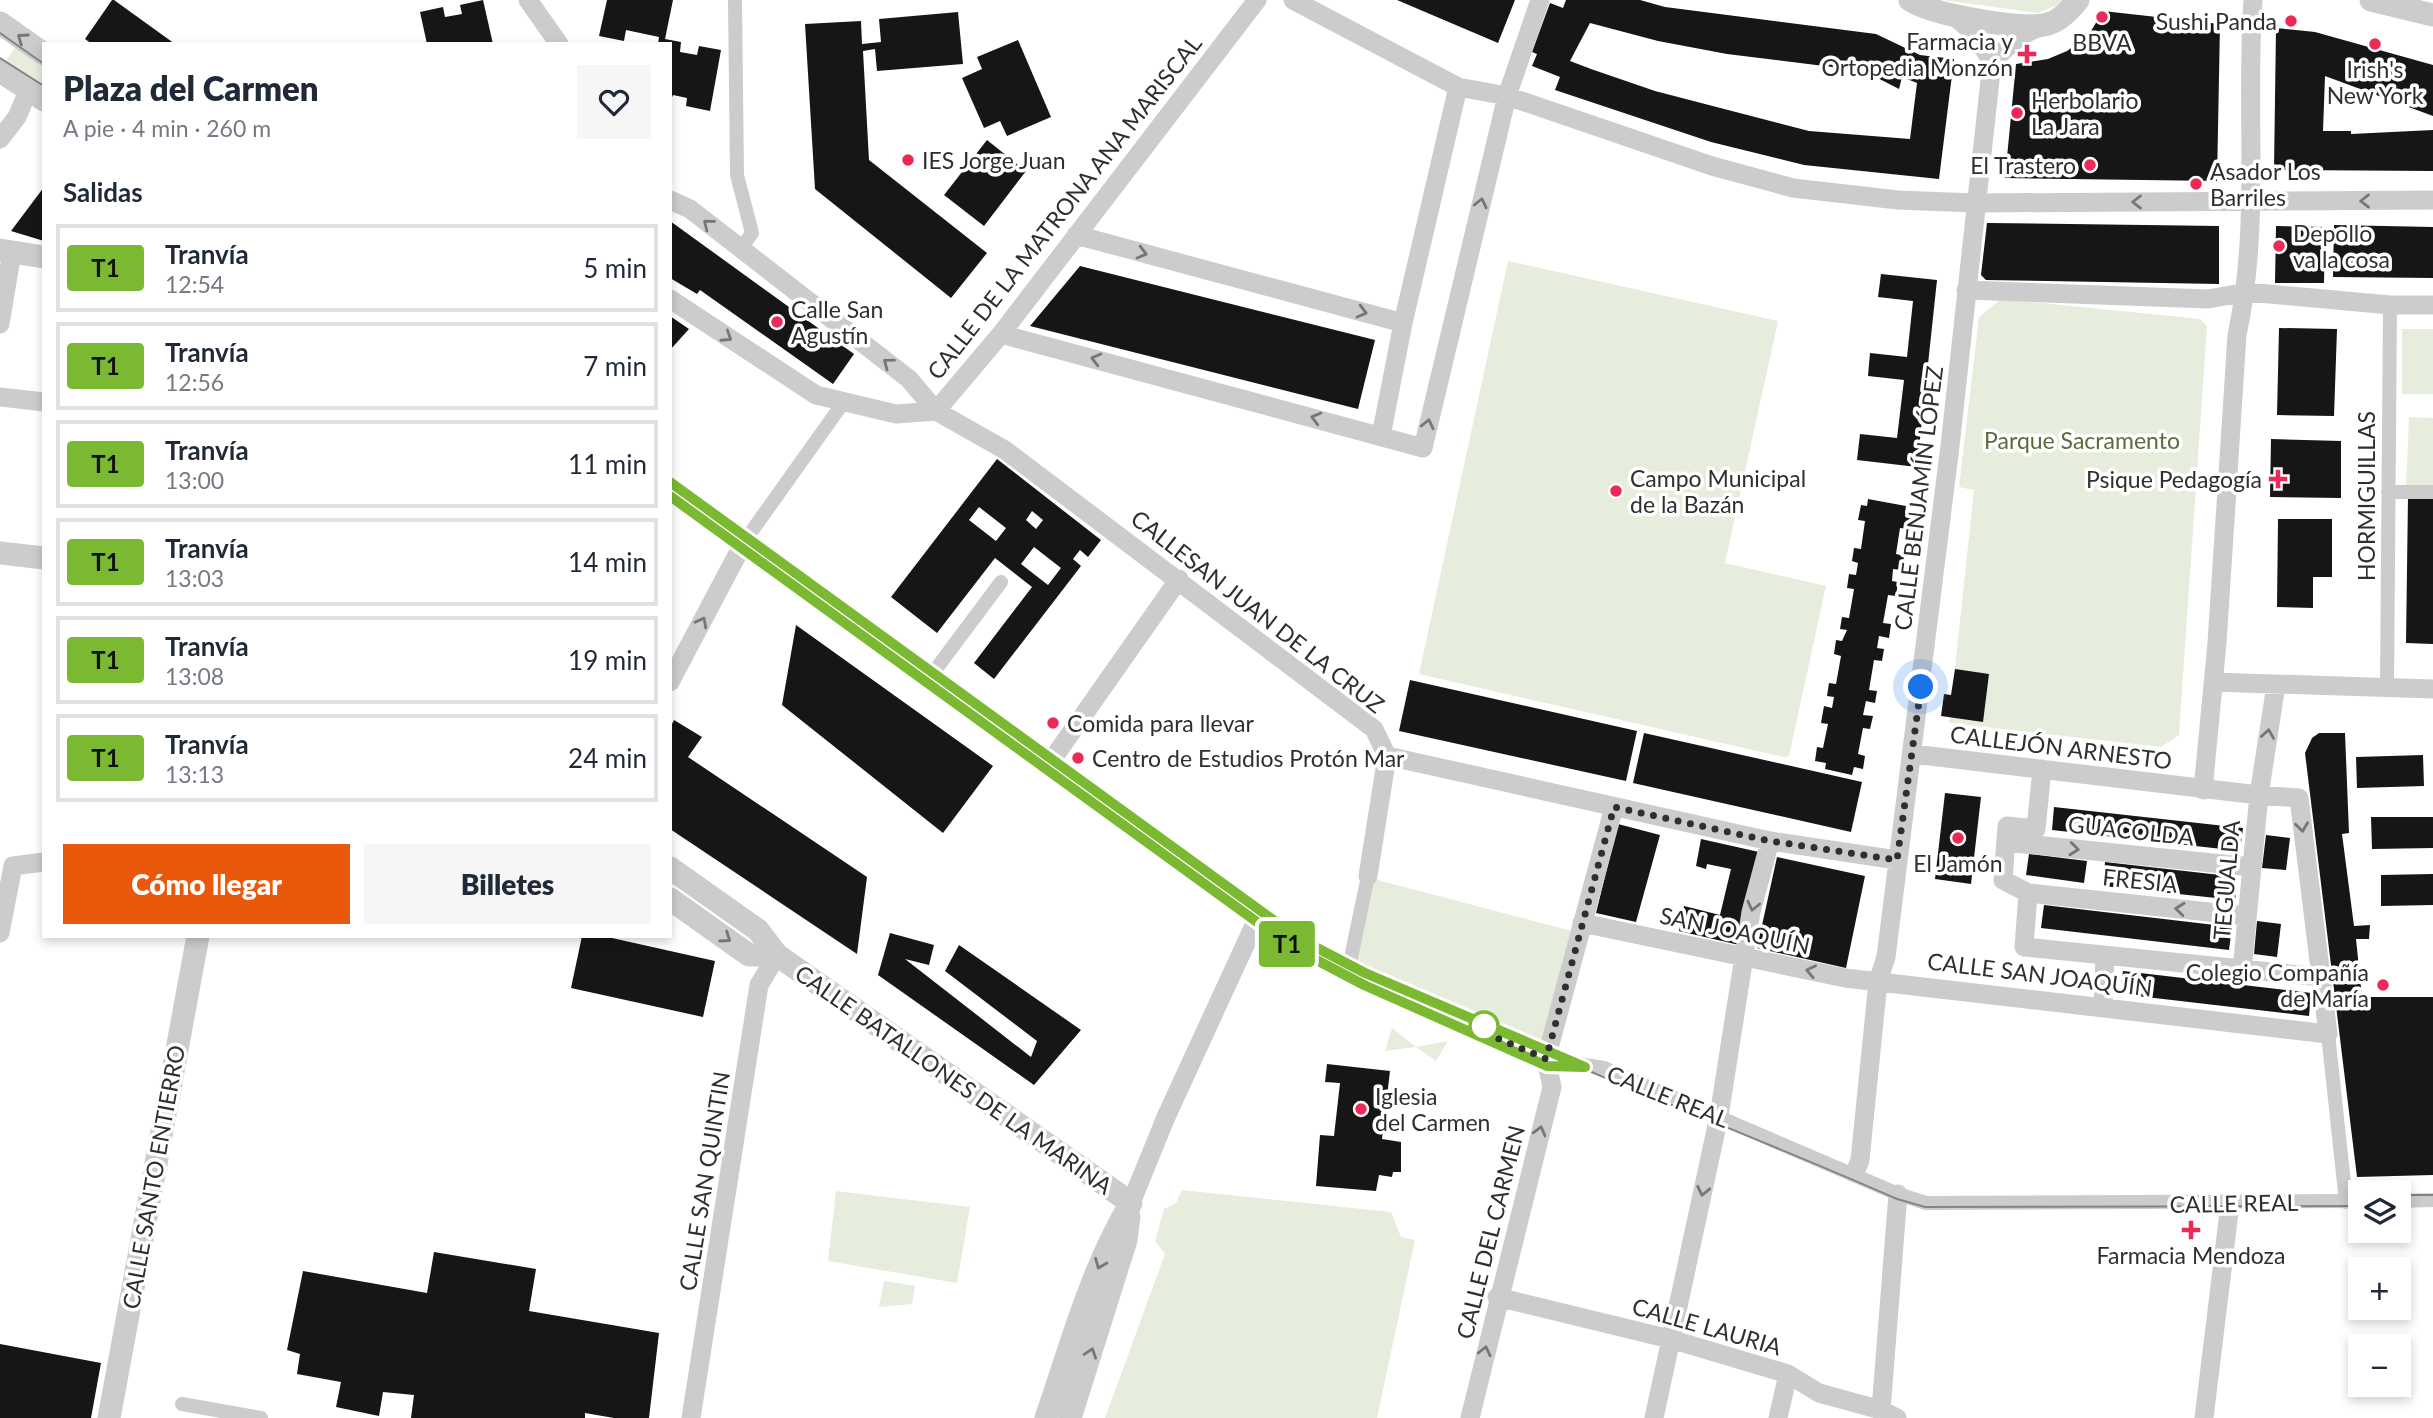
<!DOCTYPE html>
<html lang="es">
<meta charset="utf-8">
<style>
:root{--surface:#fff;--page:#f6f6f7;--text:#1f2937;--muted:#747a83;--line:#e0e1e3;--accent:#ea580c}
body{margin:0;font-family:Lato,sans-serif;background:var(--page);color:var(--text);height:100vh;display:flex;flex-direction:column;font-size:26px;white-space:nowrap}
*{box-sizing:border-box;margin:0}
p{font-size:23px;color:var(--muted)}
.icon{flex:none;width:38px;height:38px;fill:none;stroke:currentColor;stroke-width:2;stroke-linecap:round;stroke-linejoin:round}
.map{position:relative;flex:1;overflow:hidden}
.panel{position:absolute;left:42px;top:42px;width:630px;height:896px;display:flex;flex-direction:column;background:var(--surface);border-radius:0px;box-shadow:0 4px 10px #0003}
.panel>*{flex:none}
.badge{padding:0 14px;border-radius:5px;font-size:24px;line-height:46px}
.tools{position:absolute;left:2348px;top:1180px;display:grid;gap:14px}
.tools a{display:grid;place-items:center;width:63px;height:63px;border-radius:0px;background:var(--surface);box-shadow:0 4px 10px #0003;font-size:35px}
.you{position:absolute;width:35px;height:35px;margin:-18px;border:5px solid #fff;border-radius:50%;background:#1a73e8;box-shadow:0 0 0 10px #1a73e833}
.map>.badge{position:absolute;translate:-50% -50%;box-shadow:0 0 0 4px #fff}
h2{padding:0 21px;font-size:26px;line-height:63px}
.round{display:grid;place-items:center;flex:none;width:74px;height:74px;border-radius:0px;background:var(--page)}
.headline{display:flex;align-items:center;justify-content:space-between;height:119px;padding:0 21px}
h1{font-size:33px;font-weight:800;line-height:52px}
.button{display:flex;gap:14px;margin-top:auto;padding:14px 21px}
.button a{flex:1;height:80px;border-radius:0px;background:var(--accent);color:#fff;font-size:28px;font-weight:800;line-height:80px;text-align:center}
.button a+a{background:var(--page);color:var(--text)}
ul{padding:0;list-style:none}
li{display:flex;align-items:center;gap:21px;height:88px;margin:0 14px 10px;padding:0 7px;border:4px solid var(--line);border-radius:0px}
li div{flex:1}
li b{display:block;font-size:26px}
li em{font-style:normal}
li .badge{min-width:77px;font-weight:700;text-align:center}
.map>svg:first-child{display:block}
.green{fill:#e7eddc}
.building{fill:#161616;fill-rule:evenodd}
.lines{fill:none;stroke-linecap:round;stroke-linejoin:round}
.pedestrian{stroke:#ccc;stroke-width:14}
.minor{stroke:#ccc;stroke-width:19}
.tertiary{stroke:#ccc;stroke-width:23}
.tram{stroke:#848484;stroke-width:2}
.oneway{stroke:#767676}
.line-casing{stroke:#fff;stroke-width:16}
.line{stroke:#7bb932;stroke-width:10}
.walk{stroke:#2f2f2f;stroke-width:7;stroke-dasharray:0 12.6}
.poi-dot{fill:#ec2a57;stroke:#fff;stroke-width:2.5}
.stop-dot{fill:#fff;stroke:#7bb932;stroke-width:3.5}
.labels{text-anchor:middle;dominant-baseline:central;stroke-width:7;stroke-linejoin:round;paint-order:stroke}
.poi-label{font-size:23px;fill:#2f2f2f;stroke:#fff;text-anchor:start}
.street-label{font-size:23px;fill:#2f2f2f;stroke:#fff}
.park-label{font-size:23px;fill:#596c3a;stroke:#fff}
</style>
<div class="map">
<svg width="2433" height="1418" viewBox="0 0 2433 1418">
<rect width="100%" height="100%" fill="#fff"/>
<path class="green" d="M 1943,0 L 2069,0 L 2038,13 Z
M 19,42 L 44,59 L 44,93 L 3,66 Z
M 1508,261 L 1778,321 L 1725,563 L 1826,586 L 1789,756 L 1783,757 L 1419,674 Z
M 2001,299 L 2200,319 L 2207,326 L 2179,735 L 2161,747 L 1949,723 L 1974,490 L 1959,487 L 1979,317 Z
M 2402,329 L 2433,329 L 2433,394 L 2402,394 Z
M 2409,417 L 2433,418 L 2433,490 L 2406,488 Z
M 1370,878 L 1572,931 L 1546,1044 L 1354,966 Z
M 1392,1028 L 1416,1047 L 1448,1041 L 1436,1061 L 1416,1047 L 1385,1051 Z
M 1182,1190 L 1391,1212 L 1401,1237 L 1415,1240 L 1377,1418 L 1105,1418 L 1165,1254 L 1155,1241 L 1164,1209 L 1176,1203 Z
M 836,1191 L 970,1207 L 957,1283 L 828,1261 Z
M 884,1281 L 915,1286 L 912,1304 L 879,1307 Z"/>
<path class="building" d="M 112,0 L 114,0 L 175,44 L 92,44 L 85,39 Z
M 483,0 L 493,44 L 427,44 L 420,12 L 443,7 L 445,17 L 462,14 L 460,5 Z
M 607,0 L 673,0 L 665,39 L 681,42 L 680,52 L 697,55 L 699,46 L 721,50 L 710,111 L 686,106 L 687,98 L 673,95 L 670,102 L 670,44 L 658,44 L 659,37 L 626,30 L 624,41 L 599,36 Z
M 1397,0 L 1515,0 L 1498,43 Z
M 1566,0 L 1640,0 L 1665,7 L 1876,34 L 1920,55 L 1954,59 L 1939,179 L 1804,165 L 1711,142 L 1555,90 L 1560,77 L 1532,66 L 1537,54 L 1532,52 L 1550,3 L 1563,8 ZM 1590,23 L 1658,41 L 1727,54 L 1864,71 L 1899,89 L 1902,77 L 1917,83 L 1910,139 L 1809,131 L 1655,91 L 1591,69 L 1570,61 Z
M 2103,11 L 2220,24 L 2217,181 L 2005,178 L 2016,64 L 2048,59 L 2067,51 L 2088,36 Z
M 958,12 L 963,64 L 877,71 L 875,49 L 863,51 L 869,160 L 987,253 L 951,298 L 815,189 L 805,24 L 861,21 L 862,44 L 881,42 L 879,19 Z
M 2276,28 L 2315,32 L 2433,65 L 2433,116 L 2325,76 L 2323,131 L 2351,131 L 2351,134 L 2433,130 L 2433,171 L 2274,170 Z
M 1018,40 L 1051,117 L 1007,136 L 1000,121 L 984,128 L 962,78 L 982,69 L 977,57 Z
M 987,140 L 1026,171 L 984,226 L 944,195 Z
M 44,187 L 44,241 L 11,231 Z
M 670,221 L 854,354 L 833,384 L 700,290 L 697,294 L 670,278 Z
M 1987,223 L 2219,226 L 2219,284 L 1986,280 L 1981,275 Z
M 2334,225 L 2433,227 L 2433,278 L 2333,277 Z
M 2276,226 L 2325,227 L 2324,283 L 2275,283 Z
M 1080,266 L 1375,340 L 1358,409 L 1030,326 Z
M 1881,274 L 1937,280 L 1917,467 L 1857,460 L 1860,434 L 1897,438 L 1904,380 L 1868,376 L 1870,353 L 1907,357 L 1913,301 L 1878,297 Z
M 670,316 L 689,329 L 670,350 Z
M 2279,328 L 2337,329 L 2334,416 L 2277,415 Z
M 2271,439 L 2341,441 L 2341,498 L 2270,497 Z
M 997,459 L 1101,540 L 1088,557 L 1080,550 L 1073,559 L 1081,566 L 994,679 L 974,663 L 1032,587 L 995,558 L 937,633 L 891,597 ZM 979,507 L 1006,528 L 996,541 L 969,520 ZM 1032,511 L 1043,520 L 1036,529 L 1026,520 ZM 1034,547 L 1061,568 L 1048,585 L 1021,564 Z
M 2408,497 L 2433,498 L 2433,644 L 2406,643 Z
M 1868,499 L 1906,506 L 1905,513 L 1911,514 L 1908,529 L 1900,528 L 1896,554 L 1904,556 L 1902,570 L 1893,569 L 1892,581 L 1898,582 L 1896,596 L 1888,595 L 1883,623 L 1891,624 L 1889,638 L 1879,636 L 1877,648 L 1884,649 L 1882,661 L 1874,660 L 1869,690 L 1877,691 L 1875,703 L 1866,701 L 1863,715 L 1873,716 L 1870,729 L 1863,728 L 1858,754 L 1865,756 L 1863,769 L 1854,767 L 1852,775 L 1825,769 L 1826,763 L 1815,761 L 1817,747 L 1823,748 L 1828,724 L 1821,723 L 1824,706 L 1832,708 L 1834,697 L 1827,696 L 1829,683 L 1836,684 L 1841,656 L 1834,654 L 1836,640 L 1842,641 L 1847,630 L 1840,629 L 1842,617 L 1849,618 L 1854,589 L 1847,588 L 1849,574 L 1856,575 L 1858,563 L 1852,561 L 1854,548 L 1861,549 L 1865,521 L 1858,520 L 1861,505 L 1867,506 Z
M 2278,519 L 2332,519 L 2332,577 L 2313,577 L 2313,608 L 2277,607 Z
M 796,625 L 993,766 L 943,833 L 782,705 Z
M 1955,669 L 1989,674 L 1983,722 L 1941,716 L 1944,694 L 1951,695 Z
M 1410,680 L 1637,731 L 1626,781 L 1399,731 Z
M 674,720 L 702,737 L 688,757 L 867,877 L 857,954 L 670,829 L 670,728 Z
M 1644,733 L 1862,782 L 1851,832 L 1633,783 Z
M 2319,733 L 2345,733 L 2349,833 L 2342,834 L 2354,926 L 2370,925 L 2369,939 L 2356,939 L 2362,997 L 2433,997 L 2433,1175 L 2357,1177 L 2305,753 L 2312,738 Z
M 2423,755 L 2424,786 L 2357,788 L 2356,757 Z
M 1945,793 L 1981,797 L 1971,884 L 1935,879 Z
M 2054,807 L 2243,828 L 2240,851 L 2052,830 Z
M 2371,817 L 2433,817 L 2433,848 L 2372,849 Z
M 1618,824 L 1660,835 L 1636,922 L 1596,913 Z
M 2266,835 L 2290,838 L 2286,870 L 2262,868 Z
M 1701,839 L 1759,852 L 1739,945 L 1679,931 L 1684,906 L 1720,915 L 1731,869 L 1707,864 L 1706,869 L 1696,866 Z
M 2029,854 L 2087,861 L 2084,883 L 2026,875 Z
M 1777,857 L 1865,876 L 1846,968 L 1757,948 Z
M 2105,862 L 2238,877 L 2235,900 L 2103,886 Z
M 2433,874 L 2433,905 L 2381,906 L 2381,875 Z
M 2044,905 L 2232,927 L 2229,950 L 2041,928 Z
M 2257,921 L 2281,924 L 2277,957 L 2254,954 Z
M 890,933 L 934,945 L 929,965 L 905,959 L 1031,1057 L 1037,1041 L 945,971 L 959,945 L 1081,1030 L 1034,1085 L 878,975 Z
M 582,936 L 603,936 L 715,961 L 703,1017 L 571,988 Z
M 2123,971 L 2311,993 L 2309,1016 L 2120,994 Z
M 1327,1064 L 1390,1071 L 1382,1139 L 1401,1142 L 1401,1172 L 1393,1172 L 1392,1177 L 1379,1175 L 1376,1191 L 1316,1186 L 1320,1135 L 1334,1136 L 1340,1083 L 1325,1082 Z
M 434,1252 L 536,1269 L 529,1311 L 659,1333 L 649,1418 L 614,1418 L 585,1413 L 585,1418 L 411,1418 L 414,1395 L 383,1392 L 379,1416 L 336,1407 L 341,1382 L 297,1374 L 300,1354 L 287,1350 L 303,1271 L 427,1293 Z
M 0,1344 L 101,1363 L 91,1418 L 0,1418 Z"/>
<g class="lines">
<path class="pedestrian" d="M 735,0 L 737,175 L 752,233 L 740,250
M 670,491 L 1292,940 L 1348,972 L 1546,1059 L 1604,1068 L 1898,1194 L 1926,1203 L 2361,1201
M 2388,492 L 2433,492
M 744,542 L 843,403
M 930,677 L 1001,582
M 2387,688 L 2390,305
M 1348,972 L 1368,876
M 2328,1034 L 2346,1202
M 2399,1201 L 2433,1200
M 182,1404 L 261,1418"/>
<path class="minor" d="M 528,0 L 559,44
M 1293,0 L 1458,87 L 1507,96 L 1712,166 L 1793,188 L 1898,200 L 1975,203 L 2433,200
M 1955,17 L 1975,34 L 1992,62
M 0,139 L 17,117 L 28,91
M 670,200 L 690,209 L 909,379 L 936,411 L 1005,450 L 1374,729 L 1387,756 L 1770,841 L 1897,860
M 1076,235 L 1403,323 L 1381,436
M 1966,290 L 2208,299 L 2247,292 L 2390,305 L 2433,305
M 670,299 L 816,395 L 896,414 L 936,411
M 1403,323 L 1458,87
M 0,324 L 12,252
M 1001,334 L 1423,448 L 1507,96 L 1540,0
M 0,397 L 44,402
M 936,411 L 1001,334 L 1257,0
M 670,682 L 744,542
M 2213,682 L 2433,689
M 1913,754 L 2259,795 L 2276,685
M 1049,764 L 1179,579
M 2042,769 L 2036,829 L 2007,826 L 2003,880 L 2028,893 L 2024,947 L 2321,977
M 2203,790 L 2217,643 L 2237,335 C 2261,224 2245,112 2253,0
M 2006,842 L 2252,867
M 1368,876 L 1387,756
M 2028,893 L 2247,916
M 1582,923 L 1845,978 L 2328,1034 L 2299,798 L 2259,795 L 2242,970
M 0,933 L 13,866 L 44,862
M 2103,1006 L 2105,957
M 1855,1173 L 1860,1160 L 1878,982 L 1886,957 L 1950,446 L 1992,62 C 2008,46 2018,35 2040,27
M 1131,1203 L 1166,1117 L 1258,917
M 1497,1297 L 1670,1339 L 1788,1374 L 1819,1393 L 1881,1410 L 1897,1418
M 1881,1410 L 1898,1194
M 691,1418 L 759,985 L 777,955
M 1470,1418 L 1552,1087 L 1546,1059 L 1614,807
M 1654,1418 L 1719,1116 L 1751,912 L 1770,841
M 1778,1418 L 1788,1374
M 2204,1418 L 2230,1204"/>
<path class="tertiary" d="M 1910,0 C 1932,15 2017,29 2044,25 C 2057,23 2070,10 2078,0
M 2371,0 L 2433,15
M 0,23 L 44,54
M 0,71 L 44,100
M 0,250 L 44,257
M 0,553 L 44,558
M 670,868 L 758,930 L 777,955 L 749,955 L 670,899
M 777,955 L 1131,1203
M 109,1418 L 198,936
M 1046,1418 C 1071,1346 1091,1269 1131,1203
M 1070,1418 L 1126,1240 L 1129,1216"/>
<path class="tram" d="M 0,33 L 44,64
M 0,58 L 44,86
M 670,482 L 1298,938 C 1491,1040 1698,1111 1897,1199 L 1925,1207 L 2361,1206
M 670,496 L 1290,946 L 1364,985 L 1547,1066 L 1572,1067
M 2399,1195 L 2433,1195"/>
</g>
<defs><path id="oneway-chevron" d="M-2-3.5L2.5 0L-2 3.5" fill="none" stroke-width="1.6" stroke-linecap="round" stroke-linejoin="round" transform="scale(1.75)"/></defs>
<g class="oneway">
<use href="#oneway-chevron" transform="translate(22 38) rotate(-145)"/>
<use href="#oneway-chevron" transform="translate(2365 201) rotate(180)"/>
<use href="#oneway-chevron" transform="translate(2137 202) rotate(180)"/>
<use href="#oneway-chevron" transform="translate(1481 203) rotate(-77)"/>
<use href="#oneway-chevron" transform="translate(708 224) rotate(-141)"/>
<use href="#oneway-chevron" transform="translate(1142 253) rotate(15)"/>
<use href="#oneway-chevron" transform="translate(1362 312) rotate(15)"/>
<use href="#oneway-chevron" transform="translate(727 337) rotate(33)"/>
<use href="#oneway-chevron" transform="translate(1096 359) rotate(-165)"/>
<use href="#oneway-chevron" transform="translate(888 363) rotate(-143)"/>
<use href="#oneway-chevron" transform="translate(1316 418) rotate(-165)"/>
<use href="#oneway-chevron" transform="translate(1428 424) rotate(-77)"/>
<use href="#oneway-chevron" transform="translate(702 622) rotate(-62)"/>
<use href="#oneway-chevron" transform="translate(2268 734) rotate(-81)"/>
<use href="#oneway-chevron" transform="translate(2302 827) rotate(83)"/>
<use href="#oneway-chevron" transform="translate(2074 849) rotate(6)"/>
<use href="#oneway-chevron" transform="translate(1753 906) rotate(103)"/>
<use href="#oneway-chevron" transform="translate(2180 909) rotate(-174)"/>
<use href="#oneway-chevron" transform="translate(726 938) rotate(35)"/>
<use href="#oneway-chevron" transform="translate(1811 971) rotate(-168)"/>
<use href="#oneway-chevron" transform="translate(1540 1131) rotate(-75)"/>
<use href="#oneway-chevron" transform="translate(1703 1191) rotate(102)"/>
<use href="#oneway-chevron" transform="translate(1100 1264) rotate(112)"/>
<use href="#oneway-chevron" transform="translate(1485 1351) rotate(-77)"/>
<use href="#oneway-chevron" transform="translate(1091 1353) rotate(-72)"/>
</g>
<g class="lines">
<defs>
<path id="line" d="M 670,482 L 1298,938 L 1365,973 L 1585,1067 L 1547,1066 L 1364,985 L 1290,946 L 670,496"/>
</defs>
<use href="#line" class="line-casing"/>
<use href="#line" class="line"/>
<path class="walk" d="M 1484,1026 L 1481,1031 L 1546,1059 L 1614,807 L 1770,841 L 1897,860 L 1921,687"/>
</g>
<g class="poi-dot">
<circle cx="2102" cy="17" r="7"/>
<circle cx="2291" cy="21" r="7"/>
<circle cx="2375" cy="44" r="7"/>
<path d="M2023.5 43.5h7v7h7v7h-7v7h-7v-7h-7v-7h7z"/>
<circle cx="2017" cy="113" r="7"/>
<circle cx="908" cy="160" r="7"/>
<circle cx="2090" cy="165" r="7"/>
<circle cx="2196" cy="184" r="7"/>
<circle cx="2279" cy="246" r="7"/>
<circle cx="777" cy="322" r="7"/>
<path d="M2274.5 468.5h7v7h7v7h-7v7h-7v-7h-7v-7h7z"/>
<circle cx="1616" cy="491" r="7"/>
<circle cx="1053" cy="723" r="7"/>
<circle cx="1078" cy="758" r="7"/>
<circle cx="1958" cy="838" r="7"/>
<circle cx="2383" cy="985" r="7"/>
<circle cx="1361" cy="1109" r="7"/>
<path d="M2187.5 1219.5h7v7h7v7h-7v7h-7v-7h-7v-7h7z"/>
</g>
<circle class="stop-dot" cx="1484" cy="1026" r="14"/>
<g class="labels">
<g class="poi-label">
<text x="2277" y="21" text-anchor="end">Sushi Panda</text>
<text x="2013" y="41" text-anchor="end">Farmacia y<tspan x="2013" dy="26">Ortopedia Monzón</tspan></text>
<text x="2102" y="42" text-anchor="middle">BBVA</text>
<text x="2375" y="69" text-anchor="middle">Irish's<tspan x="2375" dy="26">New York</tspan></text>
<text x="2031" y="100">Herbolario<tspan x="2031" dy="26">La Jara</tspan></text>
<text x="922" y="160">IES Jorge Juan</text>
<text x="2076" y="165" text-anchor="end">El Trastero</text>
<text x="2210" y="171">Asador Los<tspan x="2210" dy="26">Barriles</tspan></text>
<text x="2293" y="233">Depollo<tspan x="2293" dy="26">va la cosa</tspan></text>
<text x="791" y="309">Calle San<tspan x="791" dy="26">Agustín</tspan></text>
<text x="1630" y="478">Campo Municipal<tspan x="1630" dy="26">de la Bazán</tspan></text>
<text x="2262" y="479" text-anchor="end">Psique Pedagogía</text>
<text x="1067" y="723">Comida para llevar</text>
<text x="1092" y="758">Centro de Estudios Protón Mar</text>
<text x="1958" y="863" text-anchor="middle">El Jamón</text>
<text x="2369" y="972" text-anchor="end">Colegio Compañía<tspan x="2369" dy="26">de María</tspan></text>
<text x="1375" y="1096">Iglesia<tspan x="1375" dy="26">del Carmen</tspan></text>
<text x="2191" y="1255" text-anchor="middle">Farmacia Mendoza</text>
</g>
<g class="street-label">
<text transform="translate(1064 207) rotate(-52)">CALLE DE LA MATRONA ANA MARISCAL</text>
<text transform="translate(2366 496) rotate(-90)">HORMIGUILLAS</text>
<text transform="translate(1918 498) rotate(-83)">CALLE BENJAMÍN LÓPEZ</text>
<text transform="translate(1258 611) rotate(38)">CALLESAN JUAN DE LA CRUZ</text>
<text transform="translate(2061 747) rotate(7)">CALLEJÓN ARNESTO</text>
<text transform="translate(2131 830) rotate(6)">GUACOLDA</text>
<text transform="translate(2140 880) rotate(6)">FRESIA</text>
<text transform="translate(2226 880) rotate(-85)">TEGUALDA</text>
<text transform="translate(1735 930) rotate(12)">SAN JOAQUÍN</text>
<text transform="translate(2040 974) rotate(7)">CALLE SAN JOAQUÍN</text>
<text transform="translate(954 1079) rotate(35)">CALLE BATALLONES DE LA MARINA</text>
<text transform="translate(1668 1096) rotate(22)">CALLE REAL</text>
<text transform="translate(153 1177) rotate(-80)">CALLE SANTO ENTIERRO</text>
<text transform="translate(704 1181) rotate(-81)">CALLE SAN QUINTIN</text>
<text transform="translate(2234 1203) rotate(-1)">CALLE REAL</text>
<text transform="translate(1490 1232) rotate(-76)">CALLE DEL CARMEN</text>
<text transform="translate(1707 1326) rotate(16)">CALLE LAURIA</text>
</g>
<g class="park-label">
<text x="2082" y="440">Parque Sacramento</text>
</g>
</g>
</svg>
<div class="tools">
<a><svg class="icon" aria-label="layers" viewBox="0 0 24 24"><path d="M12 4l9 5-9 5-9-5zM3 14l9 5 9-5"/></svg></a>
<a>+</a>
<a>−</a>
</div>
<div class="you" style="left:1921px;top:687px"></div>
<b class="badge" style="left:1287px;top:944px;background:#7bb932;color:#111">T1</b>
<section class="panel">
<div class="headline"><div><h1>Plaza del Carmen</h1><p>A pie · 4 min · 260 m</p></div><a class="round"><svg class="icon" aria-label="heart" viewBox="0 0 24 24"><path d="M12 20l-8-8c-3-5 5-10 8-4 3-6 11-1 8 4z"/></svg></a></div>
<h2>Salidas</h2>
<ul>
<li><span class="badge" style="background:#7bb932;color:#111">T1</span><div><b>Tranvía</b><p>12:54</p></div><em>5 min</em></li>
<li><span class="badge" style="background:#7bb932;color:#111">T1</span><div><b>Tranvía</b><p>12:56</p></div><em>7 min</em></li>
<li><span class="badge" style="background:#7bb932;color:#111">T1</span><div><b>Tranvía</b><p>13:00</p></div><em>11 min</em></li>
<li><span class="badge" style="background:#7bb932;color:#111">T1</span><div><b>Tranvía</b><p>13:03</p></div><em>14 min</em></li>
<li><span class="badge" style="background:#7bb932;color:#111">T1</span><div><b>Tranvía</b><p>13:08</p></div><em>19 min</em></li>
<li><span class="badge" style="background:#7bb932;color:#111">T1</span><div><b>Tranvía</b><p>13:13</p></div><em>24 min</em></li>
</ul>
<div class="button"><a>Cómo llegar</a><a>Billetes</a></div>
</section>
</div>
